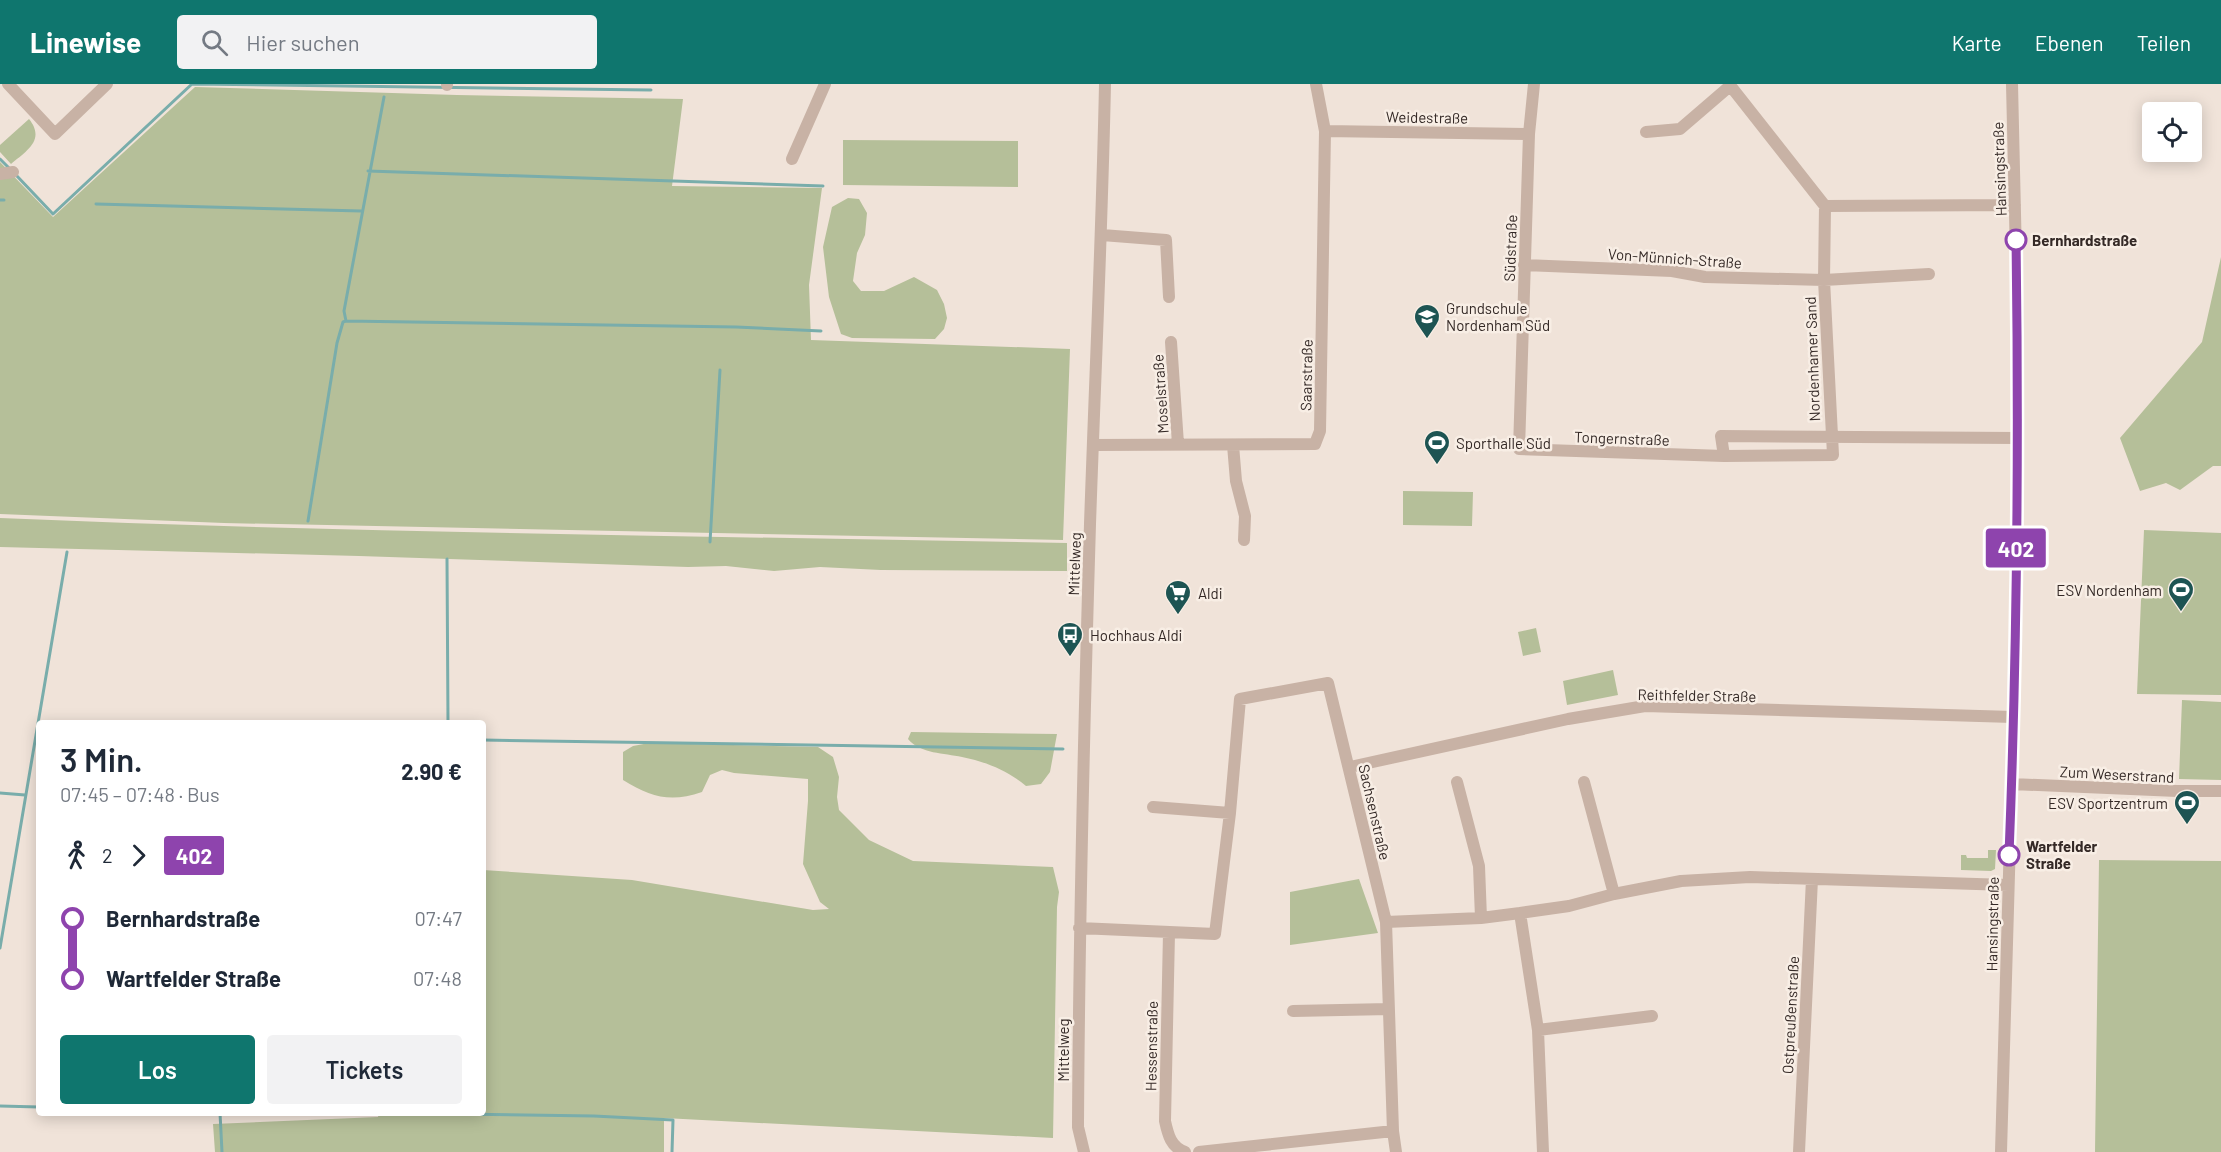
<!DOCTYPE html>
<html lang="de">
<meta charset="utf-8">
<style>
:root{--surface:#fff;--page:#f2f2f3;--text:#1f2937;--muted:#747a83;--accent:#0f766e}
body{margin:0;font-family:Barlow,sans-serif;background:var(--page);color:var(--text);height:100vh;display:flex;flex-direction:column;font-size:22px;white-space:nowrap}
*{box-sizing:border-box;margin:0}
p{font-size:20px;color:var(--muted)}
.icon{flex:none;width:33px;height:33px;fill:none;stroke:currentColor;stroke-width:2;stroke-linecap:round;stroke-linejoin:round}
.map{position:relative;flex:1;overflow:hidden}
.details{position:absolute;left:36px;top:636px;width:450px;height:396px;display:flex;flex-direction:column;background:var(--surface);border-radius:6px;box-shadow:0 3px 15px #0003}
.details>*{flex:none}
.badge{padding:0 12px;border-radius:4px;font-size:21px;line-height:39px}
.fabs{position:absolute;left:2142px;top:18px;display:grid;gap:12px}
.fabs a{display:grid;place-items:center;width:60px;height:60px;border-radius:6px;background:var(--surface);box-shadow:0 3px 15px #0003;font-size:30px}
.map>.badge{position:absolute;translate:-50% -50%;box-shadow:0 0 0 3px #fff}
.legs{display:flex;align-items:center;gap:9px;height:66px;padding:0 24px;font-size:20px}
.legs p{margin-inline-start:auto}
.overview{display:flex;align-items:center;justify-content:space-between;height:102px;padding:0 24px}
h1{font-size:33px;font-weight:600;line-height:45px}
.action{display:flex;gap:12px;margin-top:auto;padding:12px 24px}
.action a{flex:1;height:69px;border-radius:6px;background:var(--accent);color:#fff;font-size:24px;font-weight:600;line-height:69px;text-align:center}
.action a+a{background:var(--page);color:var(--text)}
ul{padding:0 24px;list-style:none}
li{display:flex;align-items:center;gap:21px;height:60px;font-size:22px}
li i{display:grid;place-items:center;width:9px;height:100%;margin:0 8px;background:currentColor}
li i::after{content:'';width:15px;height:15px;margin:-8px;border:4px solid;border-radius:50%;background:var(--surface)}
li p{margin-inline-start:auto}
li:first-child i{background:linear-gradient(#0000 50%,currentColor 0)}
li:last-child i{background:linear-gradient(currentColor 50%,#0000 0)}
header{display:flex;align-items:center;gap:36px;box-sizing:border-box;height:84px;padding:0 30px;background:var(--accent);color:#fff}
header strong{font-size:28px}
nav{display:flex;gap:33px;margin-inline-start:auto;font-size:21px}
.search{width:420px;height:54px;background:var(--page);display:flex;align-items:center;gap:15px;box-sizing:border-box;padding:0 21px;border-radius:6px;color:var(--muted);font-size:22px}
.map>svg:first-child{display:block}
.green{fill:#b5bf99}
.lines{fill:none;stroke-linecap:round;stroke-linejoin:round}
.stream{stroke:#79adab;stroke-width:3}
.minor{stroke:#c8b2a5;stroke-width:12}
.line-1-casing{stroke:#fff;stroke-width:14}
.line-1{stroke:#8e44ad;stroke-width:9}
.stop-1-dot{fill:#fff;stroke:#8e44ad;stroke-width:3}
.labels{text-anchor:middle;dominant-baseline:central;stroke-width:5;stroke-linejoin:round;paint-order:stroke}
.street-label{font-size:15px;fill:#342926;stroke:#f8eee5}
.stop-label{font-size:15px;font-weight:bold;fill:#342926;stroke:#f8eee5;text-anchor:start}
.poi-label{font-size:15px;fill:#342926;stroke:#f8eee5;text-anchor:start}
</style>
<header>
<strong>Linewise</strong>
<div class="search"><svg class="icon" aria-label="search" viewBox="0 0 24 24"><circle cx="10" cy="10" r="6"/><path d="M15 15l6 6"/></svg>Hier suchen</div>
<nav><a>Karte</a><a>Ebenen</a><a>Teilen</a></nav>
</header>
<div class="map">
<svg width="2221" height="1068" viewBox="0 0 2221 1068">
<rect width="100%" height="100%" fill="#f0e3d9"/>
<path class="green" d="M 195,3 L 457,11 L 683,15 L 672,102 L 822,104 L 809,201 L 811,256 L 1070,265 L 1063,456 L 224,439 L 0,430 L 0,78 L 53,133 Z
M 29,35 C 46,56 26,67 11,80 L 0,68 L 0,61 Z
M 843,56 L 1018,57 L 1018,103 L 843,101 Z
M 848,114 L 859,115 L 867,129 L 865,151 L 857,169 L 853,197 L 861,207 L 884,207 L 914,193 L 937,206 L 944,220 L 947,234 L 944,245 L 935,255 L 852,254 L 841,250 L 829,213 L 823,163 L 832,123 Z
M 2221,173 L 2221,382 L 2213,382 L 2180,406 L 2166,399 L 2140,407 L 2120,354 L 2202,258 Z
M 1403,407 L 1473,408 L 1472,442 L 1403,441 Z
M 0,434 C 356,449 712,452 1067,459 L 1067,487 L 881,486 L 820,483 L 774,487 L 726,482 L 688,483 L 359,472 L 0,463 Z
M 2144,446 L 2221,449 L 2221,611 L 2137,610 Z
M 1536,544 L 1541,568 L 1523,572 L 1518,548 Z
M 1613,586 L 1618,611 L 1567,621 L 1563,597 Z
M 2182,616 L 2221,618 L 2221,696 L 2179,695 Z
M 911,648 L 1057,650 L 1050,688 L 1041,700 L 1026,702 C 1007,686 986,678 962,673 C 944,669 921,670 908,655 Z
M 649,659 L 818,663 L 833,673 L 839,693 L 837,713 L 839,726 L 869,756 L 913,777 L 1053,783 L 1059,808 L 1057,823 L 1053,1054 L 664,1034 L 664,1068 L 215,1068 L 213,1040 L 378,1033 L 379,1029 L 483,1029 L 483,786 L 632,796 L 813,826 L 829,825 L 820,818 L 803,780 L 808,717 L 808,695 L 734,689 L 722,686 L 710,691 L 702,708 C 670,719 651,713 623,696 L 623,668 L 633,662 Z
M 1988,766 L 1996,766 L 1995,785 L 1991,787 L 1961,786 L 1961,771 L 1966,771 L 1967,774 L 1988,774 Z
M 2099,776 L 2221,777 L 2221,1068 L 2095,1068 Z
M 1359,795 L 1378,849 L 1290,861 L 1290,808 Z"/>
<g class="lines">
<path class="stream" d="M 0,75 L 9,84
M 368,87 L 823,102
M 16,91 L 53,130 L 192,0 L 651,6
M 0,116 L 4,116
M 96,120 L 361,127
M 346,237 L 736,243 L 821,247
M 308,437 L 337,259 L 343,238 L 346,237 L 344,227 L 384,13
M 710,458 L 720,286
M 447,475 L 448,639
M 483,656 L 1063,665
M 0,709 L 25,711
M 0,864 L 67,468
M 0,1022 L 39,1023
M 220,1029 L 222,1068
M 256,1029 L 372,1029
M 379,1029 L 594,1032 L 673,1036 L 672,1068"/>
<path class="minor" d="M 8,0 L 55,50 L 107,0
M 1534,0 L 1529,50 L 1519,365 L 1724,372 L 1833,371 L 1824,196 L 1825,122
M 1729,0 L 1825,122 L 2015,121
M 447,1 L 447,0
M 1325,47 L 1529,50
M 1646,48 L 1680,45 L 1730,2
M 792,75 L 825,0
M 0,90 L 13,88
M 1102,151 L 1166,156 L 1169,213
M 1524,181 L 1672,187 L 1705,193 L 1824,196 L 1929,190
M 1171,258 L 1178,360
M 1093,361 L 1315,360 L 1320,347 L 1325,47 L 1316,0
M 1233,361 L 1236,397 L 1245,432 L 1244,456
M 1724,372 L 1721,352 L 2016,354
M 1350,683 L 1568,635 L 1645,622 L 2013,633
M 1457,698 L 1479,782 L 1481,834
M 1584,698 L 1614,810
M 2012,700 L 2177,707 L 2221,707
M 1153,723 L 1230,729
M 1520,829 L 1538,946 L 1543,1068
M 1386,838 L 1481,834 L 1520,829 L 1569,822 L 1614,810 L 1681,797 L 1750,793 L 2008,801
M 1079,844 L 1215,850 L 1230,729 L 1240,615 L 1328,599 L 1386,838 L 1393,1047 L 1396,1068
M 1169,849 L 1165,1037 C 1168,1051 1171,1063 1185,1068
M 1293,927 L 1389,925
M 1538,946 L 1652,932
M 1084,1068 L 1078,1043 C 1079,842 1084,641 1090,440 C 1095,293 1102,147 1105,0
M 1199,1068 L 1393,1047
M 1799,1068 L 1812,795
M 2001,1068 L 2015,581 L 2018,259 L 2012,0"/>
</g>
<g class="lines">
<defs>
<path id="line-1" d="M 2009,771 C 2017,566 2019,361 2016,156"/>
</defs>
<use href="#line-1" class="line-1-casing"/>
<use href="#line-1" class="line-1"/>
</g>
<defs>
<symbol id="school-pin" viewBox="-11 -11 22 30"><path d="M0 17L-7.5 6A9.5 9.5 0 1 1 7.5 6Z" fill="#1d5453" stroke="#f8eee5"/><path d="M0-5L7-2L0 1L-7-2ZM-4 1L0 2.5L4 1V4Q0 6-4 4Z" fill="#fff"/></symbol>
<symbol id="stadium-pin" viewBox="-11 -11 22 30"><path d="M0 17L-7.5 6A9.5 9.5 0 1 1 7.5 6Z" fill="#1d5453" stroke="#f8eee5"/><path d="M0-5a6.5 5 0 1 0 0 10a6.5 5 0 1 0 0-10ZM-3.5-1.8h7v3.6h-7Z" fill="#fff"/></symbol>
<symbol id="supermarket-pin" viewBox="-11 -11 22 30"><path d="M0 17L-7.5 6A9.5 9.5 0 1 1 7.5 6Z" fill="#1d5453" stroke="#f8eee5"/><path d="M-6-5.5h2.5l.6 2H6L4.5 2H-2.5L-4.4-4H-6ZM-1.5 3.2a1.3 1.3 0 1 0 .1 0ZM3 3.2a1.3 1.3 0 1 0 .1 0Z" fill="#fff"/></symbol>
<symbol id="bus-pin" viewBox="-11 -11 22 30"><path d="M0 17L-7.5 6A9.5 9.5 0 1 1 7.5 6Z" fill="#1d5453" stroke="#f8eee5"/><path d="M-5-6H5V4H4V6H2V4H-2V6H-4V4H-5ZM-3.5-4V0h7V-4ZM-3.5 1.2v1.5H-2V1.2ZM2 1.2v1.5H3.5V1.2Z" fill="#fff"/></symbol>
</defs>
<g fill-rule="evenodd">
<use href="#school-pin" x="1412" y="218" width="30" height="40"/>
<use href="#stadium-pin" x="1422" y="344" width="30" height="40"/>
<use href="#stadium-pin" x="2166" y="491" width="30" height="40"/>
<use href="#supermarket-pin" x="1163" y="494" width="30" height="40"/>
<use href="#bus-pin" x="1055" y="536" width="30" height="40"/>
<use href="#stadium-pin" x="2172" y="704" width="30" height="40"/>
</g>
<g class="stop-1-dot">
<circle cx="2016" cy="156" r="10"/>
<circle cx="2009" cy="771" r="10"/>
</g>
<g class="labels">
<g class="street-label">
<text transform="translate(1427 33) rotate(1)">Weidestraße</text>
<text transform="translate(1999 85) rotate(-92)">Hansingstraße</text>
<text transform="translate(1510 164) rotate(-88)">Südstraße</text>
<text transform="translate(1675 174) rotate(4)">Von-Münnich-Straße</text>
<text transform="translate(1812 275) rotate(-92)">Nordenhamer Sand</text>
<text transform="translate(1306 291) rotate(-89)">Saarstraße</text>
<text transform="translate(1160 310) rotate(-94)">Moselstraße</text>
<text transform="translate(1622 354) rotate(2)">Tongernstraße</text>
<text transform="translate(1074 480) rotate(-88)">Mittelweg</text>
<text transform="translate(1697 611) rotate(1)">Reithfelder Straße</text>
<text transform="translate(2117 690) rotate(3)">Zum Weserstrand</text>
<text transform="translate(1375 728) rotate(77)">Sachsenstraße</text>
<text transform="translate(1992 840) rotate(-89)">Hansingstraße</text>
<text transform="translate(1790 931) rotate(-87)">Ostpreußenstraße</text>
<text transform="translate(1151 962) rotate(-89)">Hessenstraße</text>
<text transform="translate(1063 966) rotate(-90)">Mittelweg</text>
</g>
<g class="stop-label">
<text x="2032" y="156">Bernhardstraße</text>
<text x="2026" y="762">Wartfelder<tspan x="2026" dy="17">Straße</tspan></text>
</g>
<g class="poi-label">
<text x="1446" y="224">Grundschule<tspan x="1446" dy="17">Nordenham Süd</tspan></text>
<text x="1456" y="359">Sporthalle Süd</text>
<text x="2162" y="506" text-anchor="end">ESV Nordenham</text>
<text x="1198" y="509">Aldi</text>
<text x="1090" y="551">Hochhaus Aldi</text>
<text x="2168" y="719" text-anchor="end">ESV Sportzentrum</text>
</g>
</g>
</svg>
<div class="fabs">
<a><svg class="icon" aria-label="locate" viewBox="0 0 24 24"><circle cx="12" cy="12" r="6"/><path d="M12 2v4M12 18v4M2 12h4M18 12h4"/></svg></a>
</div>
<b class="badge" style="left:2016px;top:464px;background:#8e44ad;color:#fff">402</b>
<section class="details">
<div class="overview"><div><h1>3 Min.</h1><p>07:45 – 07:48 · Bus</p></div><b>2.90 €</b></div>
<div class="legs"><svg class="icon" aria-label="walk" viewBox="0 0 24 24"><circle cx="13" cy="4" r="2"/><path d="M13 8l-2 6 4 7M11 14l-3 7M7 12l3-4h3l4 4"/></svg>2<svg class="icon" aria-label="forward" viewBox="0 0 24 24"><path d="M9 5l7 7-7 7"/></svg><b class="badge" style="background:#8e44ad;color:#fff">402</b></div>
<ul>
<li><i style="color:#8e44ad"></i><b>Bernhardstraße</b><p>07:47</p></li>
<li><i style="color:#8e44ad"></i><b>Wartfelder Straße</b><p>07:48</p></li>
</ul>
<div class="action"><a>Los</a><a>Tickets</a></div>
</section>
</div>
